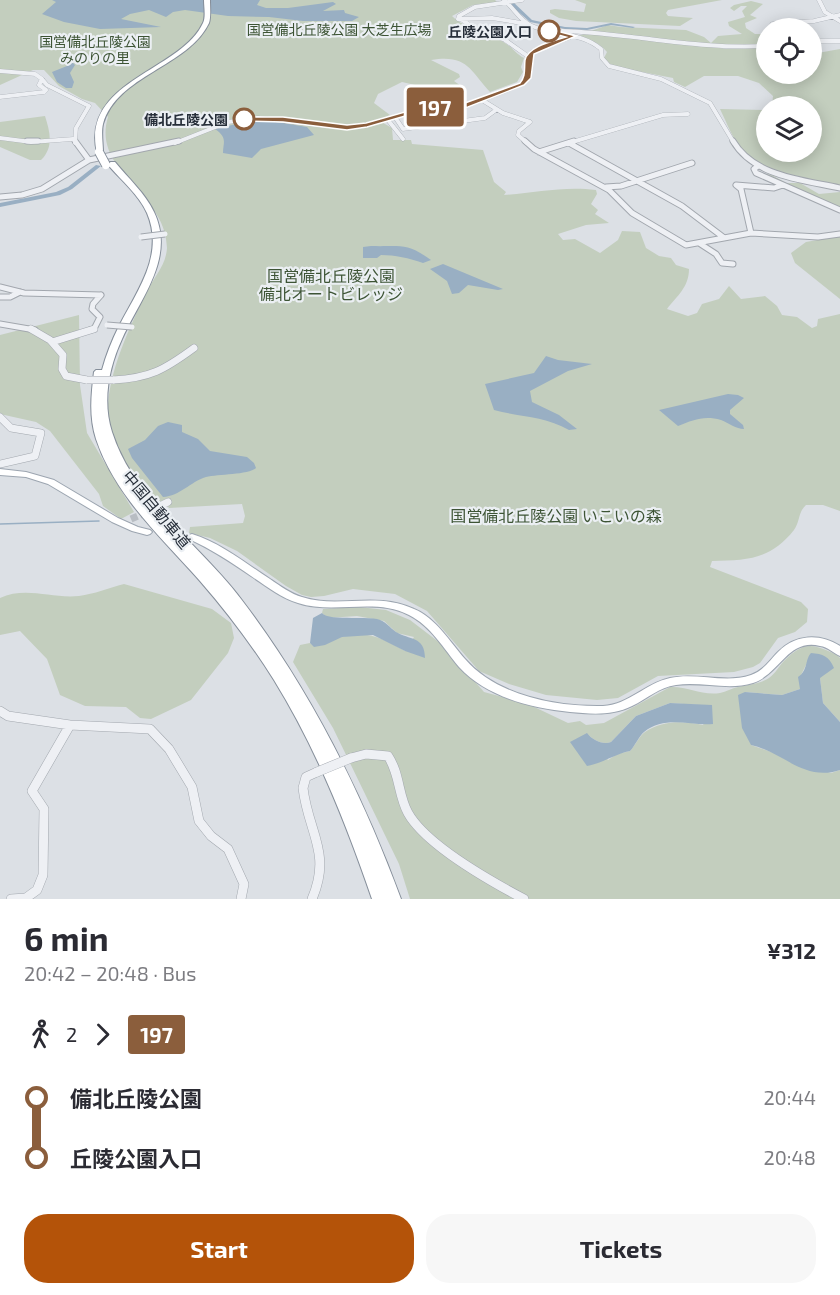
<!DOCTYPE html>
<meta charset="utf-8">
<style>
:root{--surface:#fff;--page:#f7f7f7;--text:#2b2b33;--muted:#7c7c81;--accent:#b45309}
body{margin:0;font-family:"Exo 2","Noto Sans JP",sans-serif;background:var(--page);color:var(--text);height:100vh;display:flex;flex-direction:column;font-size:22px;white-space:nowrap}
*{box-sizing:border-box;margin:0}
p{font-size:20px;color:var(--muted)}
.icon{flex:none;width:33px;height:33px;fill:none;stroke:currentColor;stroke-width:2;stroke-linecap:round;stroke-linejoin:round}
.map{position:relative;height:899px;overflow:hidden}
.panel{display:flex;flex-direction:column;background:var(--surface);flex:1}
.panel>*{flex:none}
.badge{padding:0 12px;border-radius:4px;font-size:21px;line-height:39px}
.tools{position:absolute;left:756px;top:18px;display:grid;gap:12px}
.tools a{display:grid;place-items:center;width:66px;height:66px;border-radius:50%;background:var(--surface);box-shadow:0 3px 15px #0003;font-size:30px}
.map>.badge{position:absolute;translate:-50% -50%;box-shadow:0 0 0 3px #fff}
.legs{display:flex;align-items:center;gap:9px;height:66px;padding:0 24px;font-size:20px}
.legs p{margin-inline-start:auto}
.summary{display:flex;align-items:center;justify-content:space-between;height:102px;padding:0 24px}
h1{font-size:33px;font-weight:700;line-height:45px}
.action{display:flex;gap:12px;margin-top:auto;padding:12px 24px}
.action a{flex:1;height:69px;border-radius:24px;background:var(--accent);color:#fff;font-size:24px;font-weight:700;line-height:69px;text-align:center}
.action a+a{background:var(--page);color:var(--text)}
ul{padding:0 24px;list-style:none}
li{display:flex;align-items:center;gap:21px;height:60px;font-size:22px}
li i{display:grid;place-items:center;width:9px;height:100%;margin:0 8px;background:currentColor}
li i::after{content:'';width:15px;height:15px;margin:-8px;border:4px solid;border-radius:50%;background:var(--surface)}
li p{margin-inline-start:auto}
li:first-child i{background:linear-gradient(#0000 50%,currentColor 0)}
li:last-child i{background:linear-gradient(currentColor 50%,#0000 0)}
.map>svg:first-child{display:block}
.green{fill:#c3cebe;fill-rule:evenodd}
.water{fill:#99afc3}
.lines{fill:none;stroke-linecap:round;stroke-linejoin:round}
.stream{stroke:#99afc3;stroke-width:1.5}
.river{fill:#99afc3;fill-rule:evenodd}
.minor-tunnel{stroke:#b8bdc3;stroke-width:7;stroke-dasharray:7 3;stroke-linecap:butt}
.minor-far3-casing{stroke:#a2a7ae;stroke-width:4.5}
.minor-far2-casing{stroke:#a2a7ae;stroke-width:7}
.minor-far1-casing{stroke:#a2a7ae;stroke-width:8}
.minor-casing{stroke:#a2a7ae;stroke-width:10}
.major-casing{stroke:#9ca5b0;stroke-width:2}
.highway-casing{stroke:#858e9a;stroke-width:2}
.minor-far3{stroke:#eef0f4;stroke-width:4}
.minor-far2{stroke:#eef0f4;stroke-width:5}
.minor-far1{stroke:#eef0f4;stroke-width:7}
.minor{stroke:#eef0f4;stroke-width:9}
.major{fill:#fff;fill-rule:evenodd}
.highway{fill:#fff;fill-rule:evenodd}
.minor-bridge-far2-casing{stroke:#a2a7ae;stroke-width:7;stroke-linecap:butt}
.minor-bridge-far1-casing{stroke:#a2a7ae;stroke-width:8;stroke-linecap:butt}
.minor-bridge-casing{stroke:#a2a7ae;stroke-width:10;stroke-linecap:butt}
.highway-bridge-casing{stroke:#858e9a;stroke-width:10;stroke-linecap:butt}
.minor-bridge-far2{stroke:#eef0f4;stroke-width:5}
.minor-bridge-far1{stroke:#eef0f4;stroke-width:7}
.minor-bridge{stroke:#eef0f4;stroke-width:9}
.highway-bridge{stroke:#fff;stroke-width:8}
.line-1{fill:#8b5e3c;stroke:#fff;stroke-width:1.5}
.stop-1-dot{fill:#fff;stroke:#8b5e3c;stroke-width:3}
.labels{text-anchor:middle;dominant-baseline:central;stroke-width:4.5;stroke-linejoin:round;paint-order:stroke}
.far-park-label{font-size:14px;fill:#3d5435;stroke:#ebeff3}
.far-stop-label{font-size:14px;font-weight:bold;fill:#272f3a;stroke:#ebeff3;text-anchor:end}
.park-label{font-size:16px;fill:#3d5435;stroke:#ebeff3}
.street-label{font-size:16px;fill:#272f3a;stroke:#ebeff3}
</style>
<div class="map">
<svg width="840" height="899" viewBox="0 0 840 899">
<rect width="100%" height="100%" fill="#dce0e5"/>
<path class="green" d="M 0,0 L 495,0 L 498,3 L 473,5 L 452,16 C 466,30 489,32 505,43 C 512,47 516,54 524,58 L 521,67 L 523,72 L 517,82 L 490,92 C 470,70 467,54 431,60 L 459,74 L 460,77 L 454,81 L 461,86 L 436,94 L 419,94 L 421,91 L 415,85 L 402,82 L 378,94 L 374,103 L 390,115 L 378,120 L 392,128 L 393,140 L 411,140 L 412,144 L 483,150 L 494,182 L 506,192 L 504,195 C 535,193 563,186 596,190 L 597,194 L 591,204 L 598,210 L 595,214 L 609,223 L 586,225 L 558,234 L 563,240 L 575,239 L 600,253 L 618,240 L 622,231 L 640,232 L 646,248 L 659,256 L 671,258 L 676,265 L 689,269 C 689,287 677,296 667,309 L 688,316 L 697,313 L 702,304 L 719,299 L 729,286 L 741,299 L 765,296 L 777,306 L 782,315 L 797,317 L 812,328 L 817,326 L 818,319 L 840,314 L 840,511 L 823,505 L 806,505 C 798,512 800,522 794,530 C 770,560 747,560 712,561 L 710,567 L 801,602 L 808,609 L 807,622 L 795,632 L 778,638 L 760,663 L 753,667 L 734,672 L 658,676 L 618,698 L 597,700 L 546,695 L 509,684 L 479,671 L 427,611 L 395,594 L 353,589 L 324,596 L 311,597 L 302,595 L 286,586 L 237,551 L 210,538 L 189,533 L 190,527 L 243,523 L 245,516 L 242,504 L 169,508 L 164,501 L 156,501 C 141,482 123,464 113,442 C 95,398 127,333 146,293 C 153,278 166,266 167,248 C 167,193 91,172 108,117 L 95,103 L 82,99 L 59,86 L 44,70 L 33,70 L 0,85 Z
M 575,0 L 722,0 L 668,10 L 666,13 L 668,16 L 693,18 L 680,26 L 576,21 L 559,18 L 550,13 L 550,10 L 555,9 L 584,12 L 586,4 Z
M 751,1 L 763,4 L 750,15 L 757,18 L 745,23 L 746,28 L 755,34 L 766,34 L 766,46 L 717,47 L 646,37 L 588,32 L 608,25 L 621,27 L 686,30 L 704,37 L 711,43 L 718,36 L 742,34 L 729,26 L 728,22 L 745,17 L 742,11 L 747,6 L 741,6 L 734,11 L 730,8 L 734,5 Z
M 586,33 L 648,38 L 726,49 L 766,47 L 766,74 L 778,74 L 793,78 L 803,74 L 812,74 L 812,54 L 840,49 L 840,186 C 809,180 768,177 745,153 C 733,141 727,123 720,109 L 766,110 L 766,152 L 812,152 L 812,106 L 772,106 L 773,96 L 759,83 L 738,76 L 704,76 L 685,87 L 674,82 L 673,78 L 611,66 L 604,58 L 607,52 C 600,43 590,40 579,36 Z
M 45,116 C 50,132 54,147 41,160 L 30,160 L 0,147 L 0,122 Z
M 756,172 L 772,175 L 786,183 L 800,183 L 819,194 L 840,192 L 840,209 Z
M 840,236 L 840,299 L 795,263 L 791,253 L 806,242 Z
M 79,315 L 80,385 L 87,433 L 134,512 L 121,519 L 103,506 L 99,494 L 50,431 L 36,422 L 0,414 L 0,335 Z
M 124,584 L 212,609 L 231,623 L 234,638 L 228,653 L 191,700 L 151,719 L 140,718 L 126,707 L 85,706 L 60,695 L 47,659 L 20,631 L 0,635 L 0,598 C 26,586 52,599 79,596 C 94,594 109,588 124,584 Z
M 359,607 L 386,610 L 410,620 L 444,646 L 484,692 L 528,704 L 568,723 L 580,721 L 586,725 L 604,723 L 670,687 C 687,686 702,696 720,693 C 726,692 732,688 738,687 C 749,684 758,685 769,678 C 775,674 779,666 784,661 C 805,640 813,644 837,655 L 840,658 L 840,722 L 823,703 L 820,678 L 809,659 L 801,675 L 800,689 L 782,695 L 745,692 L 751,745 L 831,773 L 840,770 L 840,899 L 410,899 L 399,864 L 333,728 L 293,662 L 300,645 L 310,643 L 314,646 C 325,645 331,639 341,637 C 368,630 383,638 405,651 L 414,637 L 397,633 L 384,621 L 357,616 L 328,618 L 322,613 L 323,609 ZM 670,703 L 712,706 L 703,725 C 683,721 663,720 645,732 C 640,735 635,746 630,751 L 617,754 L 608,760 L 587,733 C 592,740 603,745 611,742 L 636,716 Z"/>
<path class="water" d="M 52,0 L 260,0 L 257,5 L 266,8 L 288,8 L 333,2 L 336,4 L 323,11 L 344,10 L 345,13 L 359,17 L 352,21 L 303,21 L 269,17 L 228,16 L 185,10 L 173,12 L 166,17 L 149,10 L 130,14 L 121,19 L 161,27 L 100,29 L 64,22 L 42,14 L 56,2 Z
M 71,61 L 75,65 L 70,73 L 74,82 L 72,88 L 66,88 L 57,82 L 52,72 L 67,66 Z
M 245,122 L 277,122 L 307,127 L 314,135 L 261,149 L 252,158 L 223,153 C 223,142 228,138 215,129 Z
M 371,246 C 400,247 406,242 431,260 L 423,263 C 409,258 395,255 381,255 L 377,258 L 363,258 L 363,247 Z
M 443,264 L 503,289 L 498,290 L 468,285 L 459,293 L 452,294 L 447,281 L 430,269 Z
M 546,356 L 558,360 L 592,364 L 568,371 L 530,391 L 532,402 L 559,415 L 577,429 L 569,430 C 545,416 520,417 494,410 L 485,384 L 534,373 Z
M 728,394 L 738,395 L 744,398 L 730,410 L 730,414 L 743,425 L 744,429 C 736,429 729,423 721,420 C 704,415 693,420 678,426 L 659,410 Z
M 168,422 L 182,425 L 182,432 L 198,439 L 210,451 L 247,457 L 254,463 L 256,468 C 248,475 218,474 206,477 C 190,482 180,496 163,497 L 132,458 L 128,449 L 145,440 L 158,426 Z
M 322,613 C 328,621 364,616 377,619 C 386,621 389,627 396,632 C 409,640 425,636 425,658 L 405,651 L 373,635 L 342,637 L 325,645 L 314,647 L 310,643 L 313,618 Z
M 811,653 C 823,654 829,656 834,668 L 820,678 L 823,703 L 840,722 L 840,770 C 804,782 783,752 751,745 L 742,728 L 738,695 L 745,692 L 782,695 L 800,689 L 798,677 C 808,671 805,659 811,653 Z
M 670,703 L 712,705 L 713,724 C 690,726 665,715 644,732 C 639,736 635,746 630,751 C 615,754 603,763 587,766 L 570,742 L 587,733 C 592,740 603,745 611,742 L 636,716 Z"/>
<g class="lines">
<path class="stream" d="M 0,524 L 99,521"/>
<path class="river" d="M 508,1 L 512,1 L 532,20 L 565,27 L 587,28 L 611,23 L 635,27 L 633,28 L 611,25 L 587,30 L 565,29 L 530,22 L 508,3 Z
M 96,165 L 101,166 L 72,189 L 60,195 L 0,207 L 0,203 L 56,192 L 68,187 Z"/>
<path class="minor-tunnel" d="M 131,519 L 147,512"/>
<defs>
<path id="minor-far3" d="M 504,0 C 514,8 520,21 532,26 C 556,36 581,32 601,49 L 602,58 L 609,66 L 661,79 L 710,103 L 734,143
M 819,0 L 825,12 L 840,21
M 458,19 L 459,16 L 475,7 L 522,0
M 460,19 L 492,18 L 527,24
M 461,19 L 471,26 L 505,40 L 529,57
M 772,24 L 814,21 L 840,15
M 562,31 C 631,33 697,50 766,46
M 812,41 L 840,41
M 0,71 L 35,74 L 42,79
M 0,97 L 44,92 L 46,90 L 39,85 L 42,79 L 47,85 L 89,106 L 76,128 L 75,143
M 482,100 L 503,113 L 530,122
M 395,117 L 403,129 L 485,118 L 496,110
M 388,120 L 403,139
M 0,138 L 31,142 L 73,139
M 175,143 L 228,122 L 258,118 L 338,127 L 362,126 L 426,108 L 466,106 L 522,84 L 527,76 L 532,52 L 573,36
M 527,143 L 518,135 L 519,131 L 530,122
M 569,143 L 663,115 L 688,114"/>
<path id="minor-far2" d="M 27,141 L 38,141
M 75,141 L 89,160
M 525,141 L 534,149 L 609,190 L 632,213 L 686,245 L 751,233 L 818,237 L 840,234
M 733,141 C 754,177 804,180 840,188
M 569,143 L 682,206 L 723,237
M 539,152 L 574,141
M 758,166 L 754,169 L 756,173 L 840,210
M 606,187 L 621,186 L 692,163
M 0,197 L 22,195 L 42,189 L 89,160 L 179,141
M 751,233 L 741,189 L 736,185 L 774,188 L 783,185
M 699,243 L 716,254 L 722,263 L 733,264
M 0,287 L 24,293 L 101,295
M 0,297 L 10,297 L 20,292
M 0,324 L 35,330
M 90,330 L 94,329 L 100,317 L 92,309 L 93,304 L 101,295"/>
<path id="minor-far1" d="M 31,329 L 50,340 L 63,355 L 62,369 L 66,376 L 87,380
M 52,342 L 94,329
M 113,380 C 150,378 164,370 194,348
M 0,417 L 11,428 L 41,433 L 35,456 L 0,464
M 160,506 L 168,502"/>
<path id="minor" d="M 0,711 L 8,716 L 70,725 L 150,729 L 169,749 L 192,787 L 199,821 L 211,836 L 228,849 L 244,884 L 241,899
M 351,758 L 366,754 L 388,756 C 400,774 398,795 408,813 C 426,845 492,882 524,899
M 11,899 L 26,898 L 37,890 L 43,875 L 44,809 L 32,791 L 70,725
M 312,899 C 332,853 308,832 303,788 L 306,777 L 317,772"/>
<path id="major" d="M 0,469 L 26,472 L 54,480 L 118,518 L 138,527 L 150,530 L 152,532 L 150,534 L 147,535 L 132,531 L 112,522 L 48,484 L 26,477 L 0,475 Z
M 192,534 C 221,543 245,563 270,579 C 280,586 291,594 302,597 C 338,609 376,591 414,609 C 436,618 450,642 465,659 C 497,696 557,707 603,706 C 628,705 646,683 670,678 C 696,672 725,684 751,675 C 763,671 770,660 778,652 C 795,634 820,633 840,646 L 840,656 C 833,653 828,647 820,646 C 788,638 780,674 753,683 C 728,691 701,681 676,685 C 659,687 647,699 632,706 C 612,716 591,714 570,712 C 530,708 487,697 459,667 C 444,649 431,626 409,615 C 375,597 334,615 298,603 C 281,598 266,586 251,576 C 231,562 211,549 189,539 L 187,537 L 189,535 Z"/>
<path id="highway" d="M 204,0 L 210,0 C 210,7 211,17 209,23 C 188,67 117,75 103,124 C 101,132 103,144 103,152 L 97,153 C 80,81 181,71 203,23 C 206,17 204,7 204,0 Z
M 109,162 L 115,162 C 128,178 145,193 154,212 C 176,258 140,299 122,339 C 109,367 102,401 112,432 C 134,501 199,543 241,599 C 311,691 361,791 401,899 L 372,899 C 346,823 316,748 274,680 C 252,645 227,612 200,581 C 162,538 115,496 96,439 C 89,417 91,395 94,372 L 96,370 L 102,370 C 106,355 112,340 119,326 C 137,291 165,255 147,213 C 139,195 122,181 109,166 Z"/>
</defs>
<use href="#minor-far3" class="minor-far3-casing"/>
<use href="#minor-far2" class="minor-far2-casing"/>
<use href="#minor-far1" class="minor-far1-casing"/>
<use href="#minor" class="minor-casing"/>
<use href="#major" class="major-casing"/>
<use href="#highway" class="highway-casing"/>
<use href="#minor-far3" class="minor-far3"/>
<use href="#minor-far2" class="minor-far2"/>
<use href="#minor-far1" class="minor-far1"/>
<use href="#minor" class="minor"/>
<use href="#major" class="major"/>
<use href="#highway" class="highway"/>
<defs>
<path id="minor-bridge-far2" d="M 141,237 L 165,234
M 107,325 L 132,327"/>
<path id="minor-bridge-far1" d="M 87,380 L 113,380"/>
<path id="minor-bridge" d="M 317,772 L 351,758"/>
<path id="highway-bridge" d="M 99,152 L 106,165"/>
</defs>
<use href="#minor-bridge-far2" class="minor-bridge-far2-casing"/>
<use href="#minor-bridge-far1" class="minor-bridge-far1-casing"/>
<use href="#minor-bridge" class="minor-bridge-casing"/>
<use href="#highway-bridge" class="highway-bridge-casing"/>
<use href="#minor-bridge-far2" class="minor-bridge-far2"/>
<use href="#minor-bridge-far1" class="minor-bridge-far1"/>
<use href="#minor-bridge" class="minor-bridge"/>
<use href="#highway-bridge" class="highway-bridge"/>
</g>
<path class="line-1" d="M 549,29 L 576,36 L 534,54 L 531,78 L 524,85 L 468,107 L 426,110 L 367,127 L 347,130 L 283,122 L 244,121 L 241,119 L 244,117 L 283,117 L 347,125 L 366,123 L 426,106 L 465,103 L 520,83 C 526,76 524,69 525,60 C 528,46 554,41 566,37 L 547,32 Z"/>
<g class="stop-1-dot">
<circle cx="549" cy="31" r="10"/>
<circle cx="244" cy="119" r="10"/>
</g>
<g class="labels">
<g class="far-park-label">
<text x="339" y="29">国営備北丘陵公園 大芝生広場</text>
<text x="95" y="41">国営備北丘陵公園<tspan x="95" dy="16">みのりの里</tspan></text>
</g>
<g class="far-stop-label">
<text x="532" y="31">丘陵公園入口</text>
<text x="228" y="119">備北丘陵公園</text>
</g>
<g class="park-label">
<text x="331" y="275">国営備北丘陵公園<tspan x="331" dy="18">備北オートビレッジ</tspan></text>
<text x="556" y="515">国営備北丘陵公園 いこいの森</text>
</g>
<g class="street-label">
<text transform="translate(157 509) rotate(50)">中国自動車道</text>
</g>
</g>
</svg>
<div class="tools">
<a><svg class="icon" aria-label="locate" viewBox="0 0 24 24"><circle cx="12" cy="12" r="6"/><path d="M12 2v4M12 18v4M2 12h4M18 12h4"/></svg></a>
<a><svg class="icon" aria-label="layers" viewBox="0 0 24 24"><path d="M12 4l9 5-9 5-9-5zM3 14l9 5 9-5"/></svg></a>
</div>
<b class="badge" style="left:435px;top:107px;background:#8b5e3c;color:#fff">197</b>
</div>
<section class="panel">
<div class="summary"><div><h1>6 min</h1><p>20:42 – 20:48 · Bus</p></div><b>¥312</b></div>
<div class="legs"><svg class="icon" aria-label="walk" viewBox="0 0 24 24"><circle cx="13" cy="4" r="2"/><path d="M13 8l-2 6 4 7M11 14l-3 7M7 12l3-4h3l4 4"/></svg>2<svg class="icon" aria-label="forward" viewBox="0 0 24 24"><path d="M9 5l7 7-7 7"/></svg><b class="badge" style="background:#8b5e3c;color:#fff">197</b></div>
<ul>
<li><i style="color:#8b5e3c"></i><b>備北丘陵公園</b><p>20:44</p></li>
<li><i style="color:#8b5e3c"></i><b>丘陵公園入口</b><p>20:48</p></li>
</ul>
<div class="action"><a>Start</a><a>Tickets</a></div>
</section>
